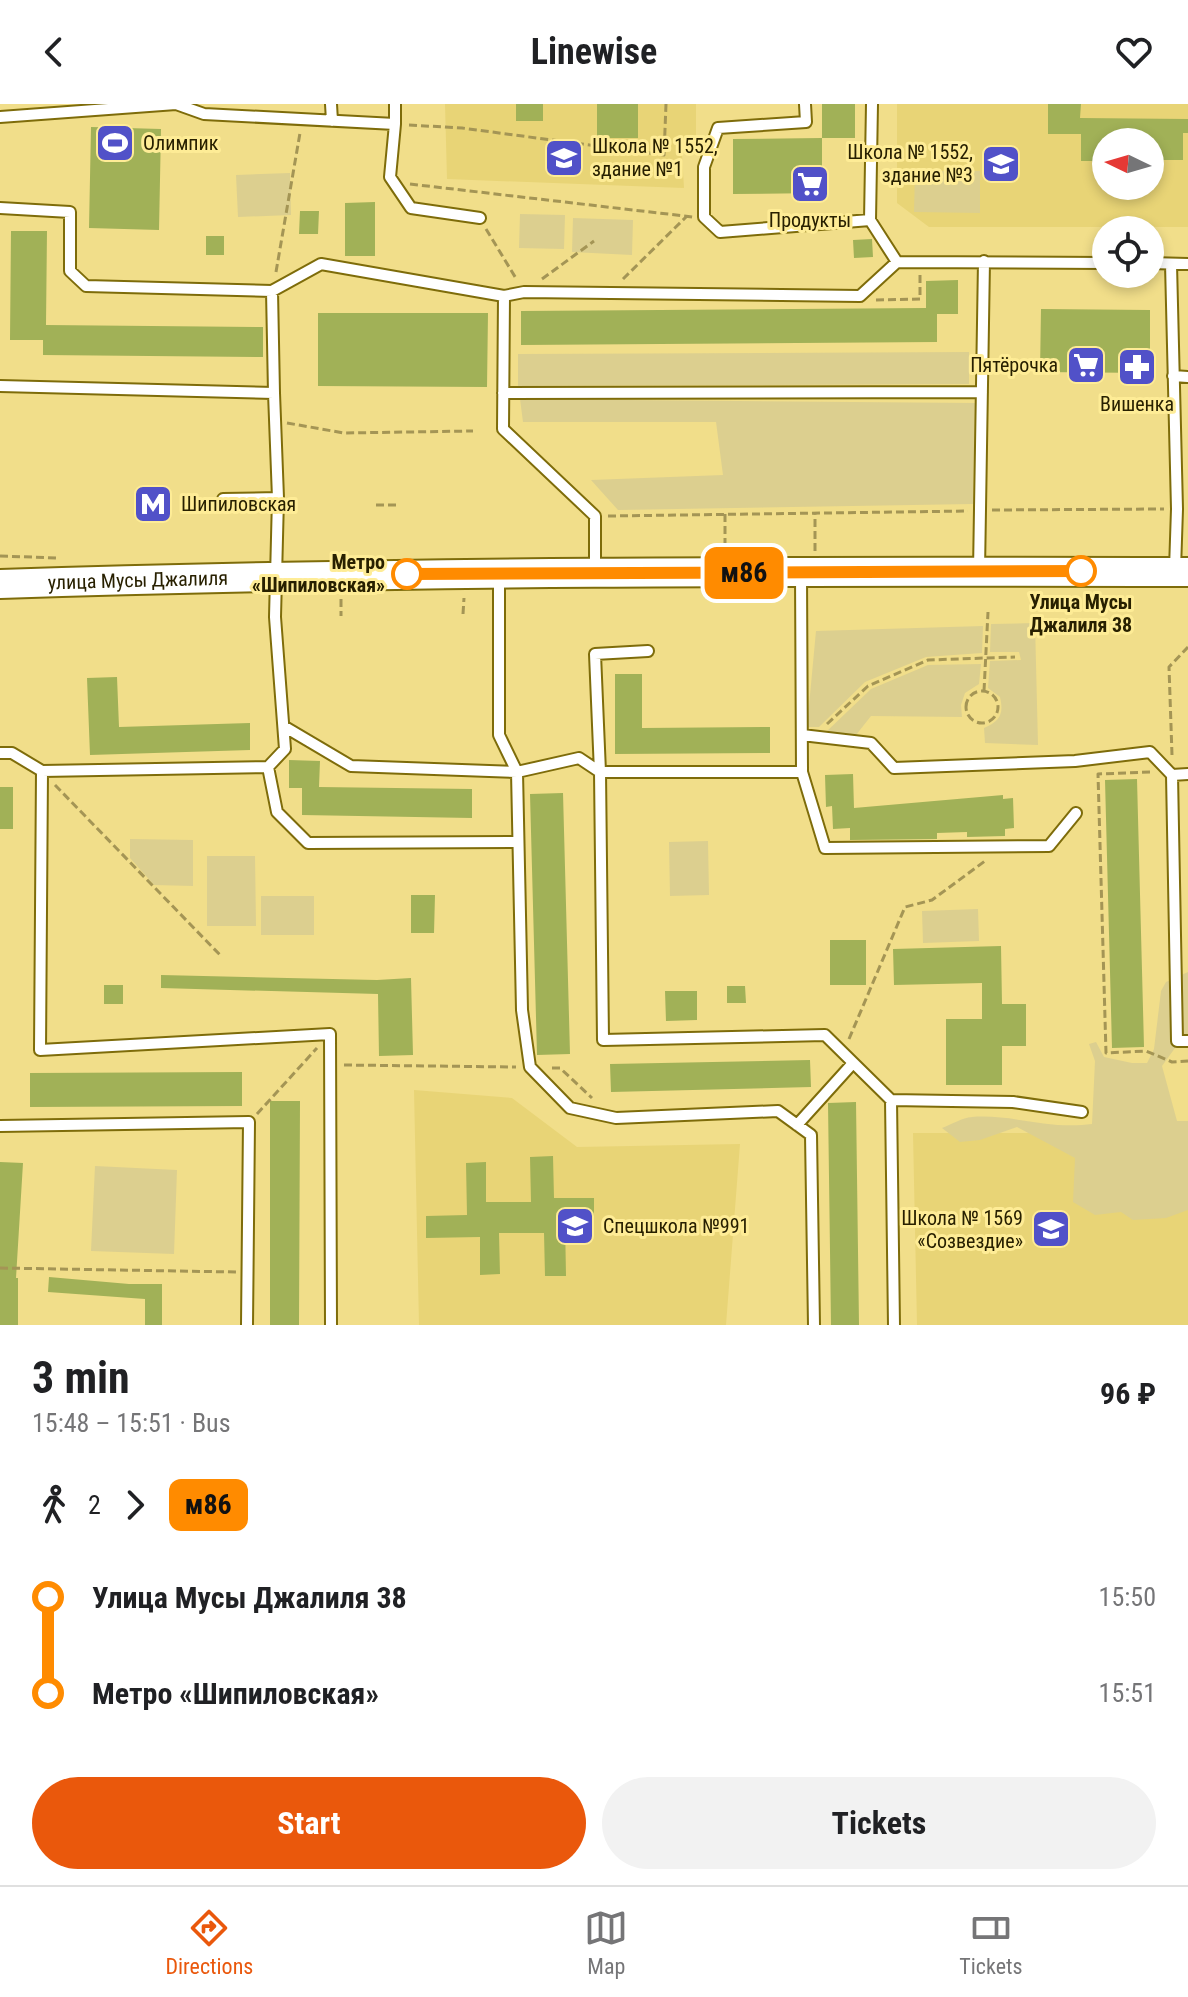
<!DOCTYPE html>
<meta charset="utf-8">
<style>
:root{--surface:#fff;--page:#f2f2f2;--text:#202124;--muted:#757577;--line:#e0e0e0;--accent:#ea580c}
body{margin:0;font-family:"Roboto Condensed",sans-serif;background:var(--page);color:var(--text);height:100vh;display:flex;flex-direction:column;font-size:30px;white-space:nowrap}
*{box-sizing:border-box;margin:0}
p{font-size:26px;color:var(--muted)}
.icon{flex:none;width:44px;height:44px;fill:none;stroke:currentColor;stroke-width:2;stroke-linecap:round;stroke-linejoin:round}
.map{position:relative;height:1221px;overflow:hidden}
.sheet{display:flex;flex-direction:column;background:var(--surface);flex:1}
.sheet>*{flex:none}
.badge{padding:0 16px;border-radius:12px;font-size:28px;line-height:52px}
.needle{width:52px;rotate:275deg}
.buttons{position:absolute;left:1092px;top:24px;display:grid;gap:16px}
.buttons a{display:grid;place-items:center;width:72px;height:72px;border-radius:50%;background:var(--surface);box-shadow:0 4px 12px #0003;font-size:40px}
.map>.badge{position:absolute;translate:-50% -50%;box-shadow:0 0 0 4px #fff}
.legs{display:flex;align-items:center;gap:12px;height:88px;padding:0 32px;font-size:26px}
.legs p{margin-inline-start:auto}
.head{display:flex;align-items:center;justify-content:space-between;height:136px;padding:0 32px}
h1{font-size:44px;font-weight:700;line-height:60px}
.button{display:flex;gap:16px;margin-top:auto;padding:16px 32px}
.button a{flex:1;height:92px;border-radius:48px;background:var(--accent);color:#fff;font-size:32px;font-weight:700;line-height:92px;text-align:center}
.button a+a{background:var(--page);color:var(--text)}
ul{padding:0 32px;list-style:none}
li{display:flex;align-items:center;gap:28px;height:96px;font-size:30px}
li i{display:grid;place-items:center;width:12px;height:100%;margin:0 10px;background:currentColor}
li i::after{content:'';width:20px;height:20px;margin:-10px;border:6px solid;border-radius:50%;background:var(--surface)}
li p{margin-inline-start:auto}
li:first-child i{background:linear-gradient(#0000 50%,currentColor 0)}
li:last-child i{background:linear-gradient(currentColor 50%,#0000 0)}
header{display:flex;justify-content:space-between;align-items:center;height:104px;padding:0 32px;background:var(--surface);font-size:36px;font-weight:700}
.tabs{display:flex;justify-content:space-around;align-items:center;height:112px;border-top:2px solid var(--line);background:var(--surface);font-size:22px;color:var(--muted)}
.tabs a{display:grid;justify-items:center;gap:4px}
.tabs .on{color:var(--accent)}
.map>svg:first-child{display:block}
.built{fill:#e8d476;fill-rule:evenodd}
.green{fill:#dccf8f}
.building{fill:#a1b157}
.lines{fill:none;stroke-linecap:round;stroke-linejoin:round}
.lane-casing{stroke:#7e6c0a;stroke-width:14}
.secondary-casing{stroke:#7e6c0a;stroke-width:32}
.path{stroke:#a49555;stroke-width:3;stroke-dasharray:8 4;stroke-linecap:butt}
.lane{stroke:#fff;stroke-width:10}
.secondary{stroke:#fff;stroke-width:28}
.line-1-casing{stroke:#fff;stroke-width:18}
.line-1{stroke:#ff8b00;stroke-width:12}
.stop-1-dot{fill:#fff;stroke:#ff8b00;stroke-width:4}
.labels{text-anchor:middle;dominant-baseline:central;stroke-width:6;stroke-linejoin:round;paint-order:stroke}
.poi-label{font-size:20px;fill:#282000;stroke:#feec96;text-anchor:start}
.stop-label{font-size:20px;font-weight:bold;fill:#282000;stroke:#feec96;text-anchor:end}
.street-label{font-size:20px;fill:#282000;stroke:#feec96}
</style>
<header><svg class="icon" aria-label="back" viewBox="0 0 24 24"><path d="M15 5l-7 7 7 7"/></svg>Linewise<svg class="icon" aria-label="heart" viewBox="0 0 24 24"><path d="M12 20l-8-8c-3-5 5-10 8-4 3-6 11-1 8 4z"/></svg></header>
<div class="map">
<svg width="1188" height="1221" viewBox="0 0 1188 1221">
<rect width="100%" height="100%" fill="#f1de8a"/>
<path class="built" d="M 445,0 L 696,0 L 696,34 L 681,34 L 684,84 L 447,75 Z
M 897,0 L 1188,0 L 1188,123 L 929,123 L 897,99 ZM 1106,38 L 1150,38 L 1150,82 L 1106,82 Z
M 414,986 L 512,994 L 577,1043 L 740,1040 L 726,1221 L 419,1221 Z
M 913,1029 L 1188,1029 L 1188,1221 L 917,1221 Z"/>
<path class="green" d="M 915,67 L 980,67 L 980,109 L 914,108 Z
M 290,69 L 291,111 L 238,113 L 236,71 Z
M 520,110 L 565,111 L 564,145 L 519,144 Z
M 573,114 L 633,116 L 632,151 L 572,148 Z
M 969,248 L 969,280 L 518,282 L 518,250 Z
M 520,295 L 975,299 L 973,400 L 618,406 L 591,376 L 723,371 L 716,318 L 523,318 Z
M 1035,519 L 1038,641 L 985,639 L 984,624 C 1000,617 1004,610 1000,593 L 988,584 L 990,557 L 1021,556 L 1019,548 L 990,548 L 991,520 Z
M 983,522 L 982,549 L 926,553 L 865,578 L 819,623 L 807,623 L 816,527 Z
M 981,560 L 979,580 L 965,589 L 961,601 L 962,613 L 871,612 L 856,631 L 826,628 L 871,585 L 928,561 Z
M 130,735 L 193,736 L 193,782 L 154,781 L 130,754 Z
M 708,737 L 709,791 L 670,792 L 669,738 Z
M 207,752 L 255,752 L 256,822 L 207,822 Z
M 261,792 L 314,792 L 314,831 L 261,831 Z
M 978,805 L 979,837 L 923,839 L 922,807 Z
M 1188,868 L 1188,936 L 1175,944 L 1162,962 L 1177,1017 L 1188,1017 L 1188,1106 L 1166,1114 L 1133,1116 L 1121,1108 L 1095,1111 L 1073,1098 L 1075,1054 L 1017,1023 L 980,1036 L 960,1038 L 942,1024 C 952,1020 962,1014 972,1013 C 1013,1010 1049,1026 1092,1020 L 1095,957 L 1089,940 L 1096,938 L 1104,953 L 1132,959 L 1147,959 L 1154,945 L 1161,887 L 1166,878 Z
M 95,1062 L 177,1066 L 174,1150 L 91,1147 Z"/>
<path class="building" d="M 516,0 L 543,0 L 543,17 L 516,17 Z
M 597,0 L 638,0 L 638,34 L 597,34 Z
M 822,0 L 855,0 L 855,34 L 822,34 Z
M 1048,0 L 1081,0 L 1080,14 L 1188,15 L 1188,29 L 1183,29 L 1183,56 L 1150,56 L 1150,38 L 1106,38 L 1106,57 L 1081,57 L 1081,30 L 1048,30 Z
M 91,23 L 161,25 L 159,126 L 89,124 Z
M 822,34 L 822,89 L 733,90 L 733,35 Z
M 375,98 L 375,152 L 345,152 L 345,99 Z
M 300,107 L 319,107 L 318,130 L 299,130 Z
M 11,127 L 47,127 L 46,221 L 263,223 L 263,253 L 43,251 L 43,236 L 10,236 Z
M 206,132 L 224,132 L 224,151 L 206,151 Z
M 872,135 L 873,153 L 854,154 L 853,136 Z
M 958,176 L 958,210 L 937,210 L 937,238 L 521,241 L 521,207 L 926,204 L 926,177 Z
M 1041,205 L 1150,206 L 1150,269 L 1040,268 Z
M 318,209 L 488,209 L 487,283 L 318,282 Z
M 615,570 L 642,570 L 642,624 L 770,623 L 770,649 L 615,650 Z
M 117,573 L 119,623 L 250,619 L 250,646 L 90,651 L 87,574 Z
M 289,656 L 320,657 L 319,683 L 472,685 L 472,714 L 302,711 L 302,684 L 289,684 Z
M 853,670 L 854,704 L 1003,691 L 1003,695 L 1013,694 L 1014,724 L 1005,725 L 1005,732 L 967,733 L 967,728 L 937,729 L 937,735 L 850,736 L 850,724 L 833,725 L 832,702 L 826,703 L 825,671 Z
M 1137,675 L 1144,943 L 1112,944 L 1105,676 Z
M 0,683 L 13,683 L 13,725 L 0,725 Z
M 563,689 L 570,950 L 537,951 L 530,690 Z
M 411,791 L 435,791 L 434,829 L 411,829 Z
M 830,836 L 866,836 L 866,881 L 830,881 Z
M 1001,842 L 1002,900 L 1026,900 L 1026,942 L 1002,942 L 1002,981 L 946,981 L 946,915 L 982,915 L 982,879 L 894,881 L 893,845 Z
M 161,871 L 377,876 L 411,874 L 413,951 L 379,952 L 378,890 L 161,884 Z
M 104,881 L 123,881 L 123,900 L 104,900 Z
M 727,882 L 745,882 L 746,899 L 727,899 Z
M 665,887 L 697,887 L 697,916 L 666,917 Z
M 810,956 L 811,983 L 611,988 L 610,960 Z
M 242,968 L 242,1002 L 30,1003 L 30,969 Z
M 270,997 L 300,997 L 299,1221 L 270,1221 Z
M 856,998 L 859,1221 L 831,1221 L 828,999 Z
M 553,1052 L 554,1094 L 594,1094 L 594,1117 L 565,1117 L 566,1172 L 545,1172 L 544,1129 L 499,1129 L 500,1170 L 480,1171 L 480,1133 L 426,1134 L 426,1112 L 467,1111 L 466,1059 L 486,1058 L 486,1098 L 531,1098 L 530,1053 Z
M 0,1058 L 23,1059 L 16,1174 L 18,1174 L 18,1221 L 0,1221 Z
M 49,1173 L 129,1180 L 162,1180 L 162,1221 L 145,1221 L 145,1195 L 48,1188 Z"/>
<g class="lines">
<defs>
<path id="lane" d="M 331,0 L 332,17
M 805,0 L 806,18 L 718,24 L 704,63 L 704,113 L 720,128 L 870,116
M 872,0 L 870,116 L 897,158
M 0,13 L 176,0 L 204,10 L 395,20 L 395,0
M 395,20 L 390,73 L 411,104 L 480,114
M 0,104 L 70,108 L 70,167 L 86,182 L 272,187 L 321,160 L 504,192 L 524,188 L 860,192 L 897,158 L 1106,159
M 1150,159 L 1188,160
M 1171,160 L 1177,405 L 1175,465
M 504,192 L 503,325 L 595,412 L 595,466
M 1173,272 L 1188,273
M 0,282 L 274,289 L 272,187
M 503,289 L 982,288
M 223,395 L 278,394
M 979,467 L 984,157
M 499,470 L 499,631 L 517,668 L 522,906 L 530,963 L 570,1004 L 616,1014 L 778,1007 L 811,1031 L 814,1221
M 801,470 L 802,668
M 648,547 L 595,550 L 600,668 L 603,936 L 825,931 L 891,996 L 1013,998 L 1082,1008
M 285,623 L 351,662 L 517,668 L 579,654 L 600,668 L 802,668 L 825,744 L 1049,742 L 1076,709
M 802,631 L 871,639 L 894,664 L 1075,657 L 1150,648 L 1172,671 L 1177,937 L 1188,937
M 0,649 L 12,649 L 42,667 L 268,663 L 285,645 L 275,513 L 278,394 L 274,289
M 268,663 L 277,708 L 308,739 L 518,738
M 42,667 L 40,946 L 330,930 L 331,1221
M 1172,671 L 1188,670
M 891,996 L 894,1221
M 797,1021 L 853,959
M 0,1022 L 249,1018 L 247,1221"/>
<g id="secondary">
<path id="s1" d="M 0,480 C 396,467 792,467 1188,468"/>
</g>
</defs>
<use href="#lane" class="lane-casing"/>
<use href="#secondary" class="secondary-casing"/>
<path class="path" d="M 409,21 L 462,24 L 664,51 L 666,0
M 410,80 L 693,113
M 486,125 L 517,176
M 276,168 L 300,29
M 542,175 L 594,137
M 623,175 L 686,113
M 876,196 L 920,195 L 920,170
M 287,319 L 344,329 L 473,327
M 376,401 L 396,401
M 992,406 L 1164,405
M 725,410 L 725,446
M 608,412 L 968,407
M 815,447 L 815,409
M 0,452 L 59,454
M 341,495 L 341,512
M 463,510 L 464,494
M 984,587 L 988,508
M966 603a16 16 0 1 1 32 0a16 16 0 1 1-32 0Z
M 827,620 L 868,582 L 928,556 L 1015,553
M 1172,651 L 1169,563 L 1188,543
M 1150,668 L 1098,670 L 1106,949 L 1146,947 L 1172,958 L 1188,957
M 55,681 L 222,853
M 849,935 L 905,803 L 932,796 L 985,757
M 344,961 L 516,963
M 552,964 L 560,964 L 592,994
M 257,1010 L 317,944
M 0,1164 L 236,1168"/>
<use href="#lane" class="lane"/>
<use href="#secondary" class="secondary"/>
</g>
<g class="lines">
<defs>
<path id="line-1" d="M 407,470 L 1081,467"/>
</defs>
<use href="#line-1" class="line-1-casing"/>
<use href="#line-1" class="line-1"/>
</g>
<defs>
<symbol id="stadium-square" viewBox="-11 -11 22 22"><rect x="-9" y="-9" width="18" height="18" rx="4" fill="#5151c8" stroke="#feec96"/><path d="M0-5a6.5 5 0 1 0 0 10a6.5 5 0 1 0 0-10ZM-3.5-1.8h7v3.6h-7Z" fill="#fff"/></symbol>
<symbol id="school-square" viewBox="-11 -11 22 22"><rect x="-9" y="-9" width="18" height="18" rx="4" fill="#5151c8" stroke="#feec96"/><path d="M0-5L7-2L0 1L-7-2ZM-4 1L0 2.5L4 1V4Q0 6-4 4Z" fill="#fff"/></symbol>
<symbol id="supermarket-square" viewBox="-11 -11 22 22"><rect x="-9" y="-9" width="18" height="18" rx="4" fill="#5151c8" stroke="#feec96"/><path d="M-6-5.5h2.5l.6 2H6L4.5 2H-2.5L-4.4-4H-6ZM-1.5 3.2a1.3 1.3 0 1 0 .1 0ZM3 3.2a1.3 1.3 0 1 0 .1 0Z" fill="#fff"/></symbol>
<symbol id="pharmacy-square" viewBox="-11 -11 22 22"><rect x="-9" y="-9" width="18" height="18" rx="4" fill="#5151c8" stroke="#feec96"/><path d="M-2-6h4v4h4v4h-4v4h-4v-4h-4v-4h4Z" fill="#fff"/></symbol>
<symbol id="metro-square" viewBox="-11 -11 22 22"><rect x="-9" y="-9" width="18" height="18" rx="4" fill="#5151c8" stroke="#feec96"/><path d="M-5.5 5V-5H-3L0 0L3-5H5.5V5H3V-.5L0 4L-3-.5V5Z" fill="#fff"/></symbol>
</defs>
<g fill-rule="evenodd">
<use href="#stadium-square" x="93" y="17" width="44" height="44"/>
<use href="#school-square" x="542" y="32" width="44" height="44"/>
<use href="#school-square" x="979" y="38" width="44" height="44"/>
<use href="#supermarket-square" x="788" y="58" width="44" height="44"/>
<use href="#supermarket-square" x="1064" y="239" width="44" height="44"/>
<use href="#pharmacy-square" x="1115" y="241" width="44" height="44"/>
<use href="#metro-square" x="131" y="378" width="44" height="44"/>
<use href="#school-square" x="553" y="1100" width="44" height="44"/>
<use href="#school-square" x="1029" y="1103" width="44" height="44"/>
</g>
<g class="stop-1-dot">
<circle cx="1081" cy="467" r="14"/>
<circle cx="407" cy="470" r="14"/>
</g>
<g class="labels">
<g class="poi-label">
<text x="143" y="39">Олимпик</text>
<text x="592" y="42">Школа № 1552,<tspan x="592" dy="23">здание №1</tspan></text>
<text x="973" y="48" text-anchor="end">Школа № 1552,<tspan x="973" dy="23">здание №3</tspan></text>
<text x="810" y="116" text-anchor="middle">Продукты</text>
<text x="1058" y="261" text-anchor="end">Пятёрочка</text>
<text x="1137" y="300" text-anchor="middle">Вишенка</text>
<text x="181" y="400">Шипиловская</text>
<text x="1023" y="1114" text-anchor="end">Школа № 1569<tspan x="1023" dy="23">«Созвездие»</tspan></text>
<text x="603" y="1122">Спецшкола №991</text>
</g>
<g class="stop-label">
<text x="385" y="458">Метро<tspan x="385" dy="23">«Шипиловская»</tspan></text>
<text x="1081" y="498" text-anchor="middle">Улица Мусы<tspan x="1081" dy="23">Джалиля 38</tspan></text>
</g>
<g class="street-label">
<text stroke="none"><textPath href="#s1" startOffset="138">улица Мусы Джалиля</textPath></text>
</g>
</g>
</svg>
<div class="buttons">
<a><svg class="needle" viewBox="-14 -14 28 28"><path d="M0-13l5 13h-10z" fill="#e53935"/><path d="M0 13l5-13h-10z" fill="#757577"/></svg></a>
<a><svg class="icon" aria-label="locate" viewBox="0 0 24 24"><circle cx="12" cy="12" r="6"/><path d="M12 2v4M12 18v4M2 12h4M18 12h4"/></svg></a>
</div>
<b class="badge" style="left:744px;top:469px;background:#ff8b00;color:#111">м86</b>
</div>
<section class="sheet">
<div class="head"><div><h1>3 min</h1><p>15:48 – 15:51 · Bus</p></div><b>96 ₽</b></div>
<div class="legs"><svg class="icon" aria-label="walk" viewBox="0 0 24 24"><circle cx="13" cy="4" r="2"/><path d="M13 8l-2 6 4 7M11 14l-3 7M7 12l3-4h3l4 4"/></svg>2<svg class="icon" aria-label="forward" viewBox="0 0 24 24"><path d="M9 5l7 7-7 7"/></svg><b class="badge" style="background:#ff8b00;color:#111">м86</b></div>
<ul>
<li><i style="color:#ff8b00"></i><b>Улица Мусы Джалиля 38</b><p>15:50</p></li>
<li><i style="color:#ff8b00"></i><b>Метро «Шипиловская»</b><p>15:51</p></li>
</ul>
<div class="button"><a>Start</a><a>Tickets</a></div>
</section>
<nav class="tabs">
<a class="on"><svg class="icon" aria-label="directions" viewBox="0 0 24 24"><path d="M12 3l9 9-9 9-9-9zM9 14v-3h6M13 9l2 2-2 2"/></svg>Directions</a>
<a><svg class="icon" aria-label="map" viewBox="0 0 24 24"><path d="M3 6l6-2 6 2 6-2v14l-6 2-6-2-6 2zM9 4v14M15 6v14"/></svg>Map</a>
<a><svg class="icon" aria-label="tickets" viewBox="0 0 24 24"><path d="M3 7h18v10H3zM15 7v10"/></svg>Tickets</a>
</nav>
